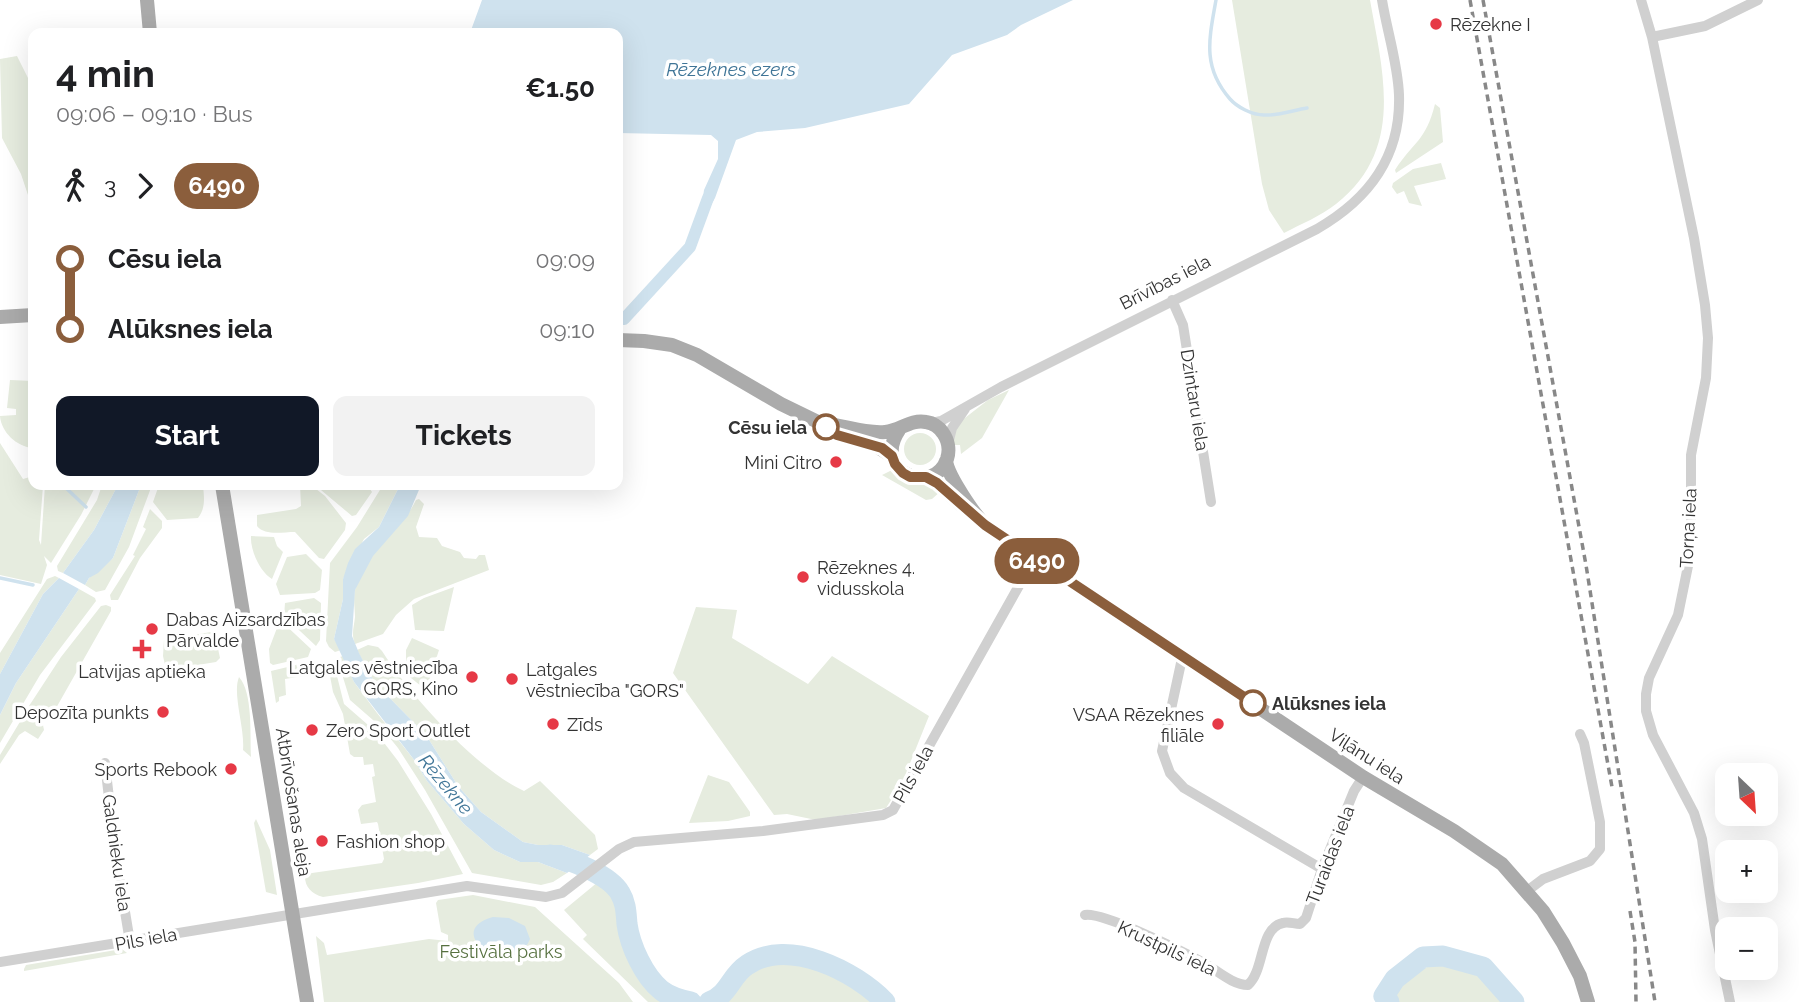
<!DOCTYPE html>
<meta charset="utf-8">
<style>
:root{--surface:#fff;--page:#f2f2f2;--text:#202124;--muted:#757577;--accent:#111827}
body{margin:0;font-family:Raleway,sans-serif;background:var(--page);color:var(--text);height:100vh;display:flex;flex-direction:column;font-size:26px;white-space:nowrap}
*{box-sizing:border-box;margin:0}
p{font-size:23px;color:var(--muted)}
.icon{flex:none;width:38px;height:38px;fill:none;stroke:currentColor;stroke-width:2;stroke-linecap:round;stroke-linejoin:round}
.map{position:relative;flex:1;overflow:hidden}
.details{position:absolute;left:28px;top:28px;width:595px;height:462px;display:flex;flex-direction:column;background:var(--surface);border-radius:14px;box-shadow:0 7px 28px #0002}
.details>*{flex:none}
.badge{padding:0 14px;border-radius:23px;font-size:24px;line-height:46px}
.needle{width:46px;rotate:155deg}
.fabs{position:absolute;left:1715px;top:763px;display:grid;gap:14px}
.fabs a{display:grid;place-items:center;width:63px;height:63px;border-radius:14px;background:var(--surface);box-shadow:0 7px 28px #0002;font-size:35px}
.map>.badge{position:absolute;translate:-50% -50%;box-shadow:0 0 0 4px #fff}
.legs{display:flex;align-items:center;gap:10px;height:77px;padding:0 28px;font-size:23px}
.legs p{margin-inline-start:auto}
.overview{display:flex;align-items:center;justify-content:space-between;height:119px;padding:0 28px}
h1{font-size:38px;font-weight:700;line-height:52px}
.button{display:flex;gap:14px;margin-top:auto;padding:14px 28px}
.button a{flex:1;height:80px;border-radius:14px;background:var(--accent);color:#fff;font-size:28px;font-weight:700;line-height:80px;text-align:center}
.button a+a{background:var(--page);color:var(--text)}
ul{padding:0 28px;list-style:none}
li{display:flex;align-items:center;gap:24px;height:70px;font-size:26px}
li i{display:grid;place-items:center;width:10px;height:100%;margin:0 9px;background:currentColor}
li i::after{content:'';width:18px;height:18px;margin:-9px;border:5px solid;border-radius:50%;background:var(--surface)}
li p{margin-inline-start:auto}
li:first-child i{background:linear-gradient(#0000 50%,currentColor 0)}
li:last-child i{background:linear-gradient(currentColor 50%,#0000 0)}
.map>svg:first-child{display:block}
.green{fill:#e6ecdf}
.water{fill:#cfe2ee}
.lines{fill:none;stroke-linecap:round;stroke-linejoin:round}
.stream{stroke:#cfe2ee;stroke-width:3.5}
.canal{stroke:#cfe2ee;stroke-width:12}
.river{stroke:#cfe2ee;stroke-width:21}
.minor{stroke:#d0d0d0;stroke-width:10}
.major{stroke:#ababab;stroke-width:14}
.rail{stroke:#888;stroke-width:3.5;stroke-dasharray:7 5;stroke-linecap:butt}
.line-1-casing{stroke:#fff;stroke-width:16}
.line-1{stroke:#8b5e3c;stroke-width:10}
.poi-dot{fill:#e63946;stroke:#fff;stroke-width:2.5}
.stop-1-dot{fill:#fff;stroke:#8b5e3c;stroke-width:3.5}
.labels{text-anchor:middle;dominant-baseline:central;stroke-width:7;stroke-linejoin:round;paint-order:stroke}
.poi-label{font-size:18px;fill:#333;stroke:#fff;text-anchor:start}
.street-label{font-size:18px;fill:#333;stroke:#fff}
.stop-label{font-size:18px;font-weight:bold;fill:#333;stroke:#fff;text-anchor:end}
.park-label{font-size:18px;fill:#56703f;stroke:#fff}
.water-label{font-size:19px;font-style:italic;fill:#3f7597;stroke:#fff}
</style>
<div class="map">
<svg width="1799" height="1002" viewBox="0 0 1799 1002">
<rect width="100%" height="100%" fill="#fff"/>
<path class="green" d="M 1232,0 L 1370,0 C 1383,73 1405,150 1336,204 C 1321,216 1301,224 1284,233 L 1269,210 L 1262,184 Z
M 17,56 L 33,88 L 33,210 L 21,174 L 2,138 L 0,59 Z
M 1435,104 L 1440,108 L 1443,142 L 1396,173 L 1395,170 C 1413,142 1426,141 1435,104 Z
M 1441,163 L 1446,179 L 1414,186 L 1422,206 L 1409,203 L 1404,191 L 1397,194 L 1392,187 L 1393,183 L 1413,169 Z
M 10,380 L 33,381 L 33,448 C 17,447 1,432 0,416 L 16,415 L 16,409 L 7,408 Z
M 1009,390 L 982,438 L 961,454 L 960,445 L 953,445 L 955,428 L 961,421 L 988,400 Z
M904 449a16 16 0 1 1 32 0a16 16 0 1 1-32 0Z
M 0,443 L 23,479 L 33,476 L 33,485 L 43,485 L 39,540 L 41,545 L 45,485 L 96,485 L 81,515 L 51,563 L 44,556 L 47,565 L 41,584 L 0,575 Z
M 892,470 L 941,491 L 932,499 L 926,500 L 882,475 Z
M 102,485 L 118,485 L 94,530 L 63,573 L 58,571 L 57,566 L 97,500 Z
M 141,485 L 152,485 L 129,547 L 105,590 L 96,592 L 85,585 L 89,578 L 113,558 Z
M 159,485 L 203,485 C 204,497 206,508 198,518 L 167,520 L 153,502 Z
M 300,485 L 311,485 L 325,496 L 346,523 L 345,530 L 324,559 L 319,558 L 295,532 C 282,532 265,536 257,526 L 257,515 L 296,509 L 301,506 Z
M 315,485 L 329,489 C 340,486 350,481 360,489 L 370,489 L 372,492 L 356,515 L 352,516 Z
M 383,485 L 400,485 L 379,527 L 364,539 L 343,579 L 343,599 L 334,639 L 341,650 L 335,652 L 329,647 L 326,641 L 330,563 L 357,527 Z
M 419,499 L 424,504 L 416,527 L 419,537 L 437,538 L 442,546 L 460,552 L 464,558 L 476,559 L 479,555 L 485,555 L 489,570 L 414,599 L 396,615 L 383,634 L 355,644 C 351,634 354,627 355,617 C 355,609 353,599 355,590 C 362,553 401,532 416,500 Z
M 150,509 L 162,521 L 162,528 L 140,558 L 118,600 L 111,600 L 110,595 L 135,556 L 133,555 L 146,529 L 143,527 Z
M 251,536 L 274,537 L 277,546 L 283,552 L 272,579 C 260,572 250,550 251,536 Z
M 306,554 L 322,570 L 320,590 L 315,593 L 280,595 L 276,584 L 287,557 Z
M 55,576 L 59,578 L 43,594 L 0,674 L 0,653 L 47,579 Z
M 454,587 L 444,631 L 415,630 L 412,605 L 424,598 Z
M 79,589 L 95,598 L 96,601 L 40,675 L 0,743 L 0,715 L 16,683 Z
M 314,598 L 321,603 L 320,640 L 316,646 L 284,616 L 285,603 Z
M 106,605 L 111,607 L 111,611 L 51,717 L 44,719 L 32,714 L 29,706 L 61,657 L 101,606 Z
M 696,607 L 737,610 L 732,638 L 808,684 L 832,656 L 929,716 L 902,783 L 886,808 L 816,820 L 787,814 L 774,815 L 673,673 Z
M 280,620 L 311,649 L 308,657 L 273,665 L 270,663 L 269,649 Z
M 211,632 L 216,639 L 220,658 L 216,662 L 173,669 L 165,665 L 163,656 L 164,640 Z
M 412,638 L 439,650 L 426,690 L 406,674 L 406,650 Z
M 368,645 L 378,647 L 382,651 C 410,695 477,770 524,791 L 540,781 L 595,835 L 598,849 L 590,855 L 562,845 L 538,845 L 523,842 L 481,812 L 458,786 L 426,735 L 374,682 L 357,650 Z
M 343,656 L 354,682 L 377,713 L 415,761 L 427,781 L 464,824 L 494,850 L 520,862 L 538,862 L 567,873 L 553,882 L 541,885 L 472,873 L 425,790 L 398,748 L 381,727 L 350,700 L 337,658 Z
M 300,664 L 305,671 L 332,667 L 334,671 L 285,679 L 286,695 L 279,697 L 279,701 L 276,703 L 271,671 Z
M 334,675 L 337,676 L 344,704 L 375,731 L 398,761 L 431,814 L 463,874 L 418,883 L 323,897 C 311,894 304,886 305,874 L 382,863 L 384,859 L 378,824 L 377,822 L 361,824 L 358,810 L 362,805 L 376,802 L 372,777 L 375,776 L 373,764 L 364,765 L 363,757 L 354,757 L 350,754 L 343,714 L 333,692 L 330,676 Z
M 239,677 C 253,692 250,736 251,757 L 243,750 C 245,728 232,694 239,677 Z
M 24,715 L 43,725 L 44,730 L 38,739 L 25,731 L 19,735 L 0,764 L 0,755 Z
M 708,775 L 729,782 L 750,812 L 750,816 L 728,821 L 689,823 Z
M 256,819 L 270,850 L 277,895 L 266,892 L 254,823 Z
M 604,877 L 619,890 L 626,906 L 639,957 L 664,992 L 682,1000 L 708,1002 L 648,1002 L 583,939 L 587,935 L 564,910 Z
M 473,895 L 535,907 L 619,983 L 633,1002 L 324,1002 L 316,936 L 324,943 L 327,955 L 429,939 L 448,941 L 448,935 L 441,932 L 436,903 L 438,900 Z
M 122,949 L 127,953 L 24,971 L 24,969 L 26,965 Z
M 769,956 L 819,961 L 881,998 L 884,1002 L 709,1002 L 722,997 L 741,969 Z
M 1443,956 L 1496,979 L 1514,1002 L 1392,1002 L 1384,996 Z"/>
<path class="water" d="M 482,0 L 1073,0 L 1021,25 L 1007,35 L 952,55 L 909,104 L 805,128 L 757,132 L 736,140 L 715,198 L 707,212 L 701,211 L 704,190 L 718,159 L 718,141 L 711,135 L 618,133 L 618,33 L 470,33 Z
M 118,485 L 141,485 L 113,558 L 98,573 L 89,578 L 85,585 L 63,573 L 94,530 Z
M 400,485 L 421,485 L 408,516 L 373,556 L 355,590 L 352,636 L 359,653 L 374,682 L 426,735 L 458,786 L 481,812 L 523,842 L 538,845 L 562,845 L 590,855 L 567,873 L 538,862 L 520,862 L 494,850 L 464,824 L 427,781 L 415,761 L 354,682 L 334,639 L 343,599 L 343,579 L 348,563 L 355,549 L 379,527 Z
M 59,578 L 79,589 L 16,683 L 0,715 L 0,674 L 43,594 Z
M 493,917 L 509,918 L 525,926 L 530,939 C 513,982 439,932 493,917 Z"/>
<g class="lines">
<path class="stream" d="M 1216,0 C 1209,39 1202,67 1230,99 C 1237,107 1252,115 1264,115 C 1277,116 1294,110 1307,108
M 66,488 L 86,507
M 0,578 L 33,585"/>
<path class="canal" d="M 624,319 L 690,247 L 708,198"/>
<path class="river" d="M 550,855 C 569,859 610,875 620,893 C 626,903 626,912 627,924 C 630,946 644,976 661,990 C 670,997 681,1000 691,1002
M 709,1002 C 730,994 730,976 747,965 C 788,937 855,971 885,1002
M 1389,1002 L 1384,996 L 1395,979 L 1423,957 L 1443,956 L 1483,967 L 1514,1002"/>
<path class="minor" d="M 1641,0 L 1652,37 L 1694,238 L 1705,305 L 1708,338 L 1706,378 L 1691,455 L 1691,525 L 1688,566 L 1678,615 L 1649,678 L 1646,694 L 1646,711 L 1653,735 L 1694,813 L 1702,839 L 1715,930 L 1730,1002
M 1652,37 L 1705,26 L 1758,0
M 1172,300 L 1183,325 L 1211,502
M 932,423 L 941,421 L 1001,387 L 1317,229 C 1369,199 1401,157 1399,95 C 1398,64 1387,31 1382,0
M 948,444 L 952,428 L 965,409
M 1185,656 L 1181,663 L 1162,751 L 1170,773 L 1184,788 L 1322,869
M 105,763 L 115,851 L 130,942
M 1527,891 L 1543,879 L 1590,861 L 1600,849 L 1600,822 L 1584,743 L 1580,734
M 1085,915 C 1103,912 1180,950 1200,961 C 1215,968 1231,985 1248,985 C 1265,970 1259,928 1283,923 C 1288,921 1294,924 1300,924 L 1306,918 L 1322,869 L 1354,791 L 1363,777
M 0,962 L 467,886 L 546,897 L 562,893 L 619,849 L 634,842 L 763,831 L 883,815 L 893,810 L 1034,559"/>
<path class="major" d="M 147,0 L 150,33
M 0,317 L 33,315
M 618,340 L 644,341 L 672,345 L 697,355 L 781,404 L 820,423 L 837,435 L 873,444 L 892,456
M 822,423 C 843,425 864,434 885,432 C 900,431 910,419 926,422 C 933,423 939,427 943,433 C 948,440 950,450 947,459 C 933,498 871,471 899,430
M 946,461 C 948,476 974,514 985,525 L 1363,777 L 1454,831 L 1502,864 L 1543,911 L 1563,943 L 1580,976 L 1588,1002
M 926,477 C 945,485 955,504 973,513
M 222,485 L 307,1002"/>
<path class="rail" d="M 1470,0 L 1612,787
M 1483,0 L 1586,565 L 1655,1002
M 1630,911 L 1635,942 L 1636,1002"/>
</g>
<g class="lines">
<defs>
<path id="line-1" d="M 826,427 L 837,435 L 882,448 L 892,456 L 895,464 L 903,473 L 910,477 L 926,477 L 937,483 L 985,525 L 1253,703"/>
</defs>
<use href="#line-1" class="line-1-casing"/>
<use href="#line-1" class="line-1"/>
</g>
<g class="poi-dot">
<circle cx="1436" cy="24" r="7"/>
<circle cx="836" cy="462" r="7"/>
<circle cx="803" cy="577" r="7"/>
<circle cx="152" cy="629" r="7"/>
<path d="M138.5 638.5h7v7h7v7h-7v7h-7v-7h-7v-7h7z"/>
<circle cx="472" cy="677" r="7"/>
<circle cx="512" cy="679" r="7"/>
<circle cx="163" cy="712" r="7"/>
<circle cx="553" cy="724" r="7"/>
<circle cx="1218" cy="724" r="7"/>
<circle cx="312" cy="730" r="7"/>
<circle cx="231" cy="769" r="7"/>
<circle cx="322" cy="841" r="7"/>
</g>
<g class="stop-1-dot">
<circle cx="826" cy="427" r="12"/>
<circle cx="1253" cy="703" r="12"/>
</g>
<g class="labels">
<g class="poi-label">
<text x="1450" y="24">Rēzekne I</text>
<text x="822" y="462" text-anchor="end">Mini Citro</text>
<text x="817" y="567">Rēzeknes 4.<tspan x="817" dy="21">vidusskola</tspan></text>
<text x="166" y="619">Dabas Aizsardzības<tspan x="166" dy="21">Pārvalde</tspan></text>
<text x="458" y="667" text-anchor="end">Latgales vēstniecība<tspan x="458" dy="21">GORS, Kino</tspan></text>
<text x="526" y="669">Latgales<tspan x="526" dy="21">vēstniecība "GORS"</tspan></text>
<text x="142" y="671" text-anchor="middle">Latvijas aptieka</text>
<text x="149" y="712" text-anchor="end">Depozīta punkts</text>
<text x="1204" y="714" text-anchor="end">VSAA Rēzeknes<tspan x="1204" dy="21">filiāle</tspan></text>
<text x="567" y="724">Zīds</text>
<text x="326" y="730">Zero Sport Outlet</text>
<text x="217" y="769" text-anchor="end">Sports Rebook</text>
<text x="336" y="841">Fashion shop</text>
</g>
<g class="street-label">
<text transform="translate(1165 282) rotate(-27)">Brīvības iela</text>
<text transform="translate(1195 400) rotate(81)">Dzintaru iela</text>
<text transform="translate(1688 528) rotate(-87)">Torņa iela</text>
<text transform="translate(1367 756) rotate(33)">Viļānu iela</text>
<text transform="translate(913 774) rotate(-61)">Pils iela</text>
<text transform="translate(294 802) rotate(81)">Atbrīvošanas aleja</text>
<text transform="translate(117 853) rotate(82)">Galdnieku iela</text>
<text transform="translate(1330 855) rotate(-69)">Turaidas iela</text>
<text transform="translate(146 939) rotate(-10)">Pils iela</text>
<text transform="translate(1167 948) rotate(25)">Krustpils iela</text>
</g>
<g class="stop-label">
<text x="807" y="427">Cēsu iela</text>
<text x="1272" y="703" text-anchor="start">Alūksnes iela</text>
</g>
<g class="park-label">
<text x="501" y="951">Festivāla parks</text>
</g>
<g class="water-label">
<text x="731" y="69">Rēzeknes ezers</text>
<text transform="translate(446 784) rotate(50)">Rēzekne</text>
</g>
</g>
</svg>
<div class="fabs">
<a><svg class="needle" viewBox="-14 -14 28 28"><path d="M0-13l5 13h-10z" fill="#e53935"/><path d="M0 13l5-13h-10z" fill="#757577"/></svg></a>
<a>+</a>
<a>−</a>
</div>
<b class="badge" style="left:1037px;top:561px;background:#8b5e3c;color:#fff">6490</b>
<section class="details">
<div class="overview"><div><h1>4 min</h1><p>09:06 – 09:10 · Bus</p></div><b>€1.50</b></div>
<div class="legs"><svg class="icon" aria-label="walk" viewBox="0 0 24 24"><circle cx="13" cy="4" r="2"/><path d="M13 8l-2 6 4 7M11 14l-3 7M7 12l3-4h3l4 4"/></svg>3<svg class="icon" aria-label="forward" viewBox="0 0 24 24"><path d="M9 5l7 7-7 7"/></svg><b class="badge" style="background:#8b5e3c;color:#fff">6490</b></div>
<ul>
<li><i style="color:#8b5e3c"></i><b>Cēsu iela</b><p>09:09</p></li>
<li><i style="color:#8b5e3c"></i><b>Alūksnes iela</b><p>09:10</p></li>
</ul>
<div class="button"><a>Start</a><a>Tickets</a></div>
</section>
</div>
